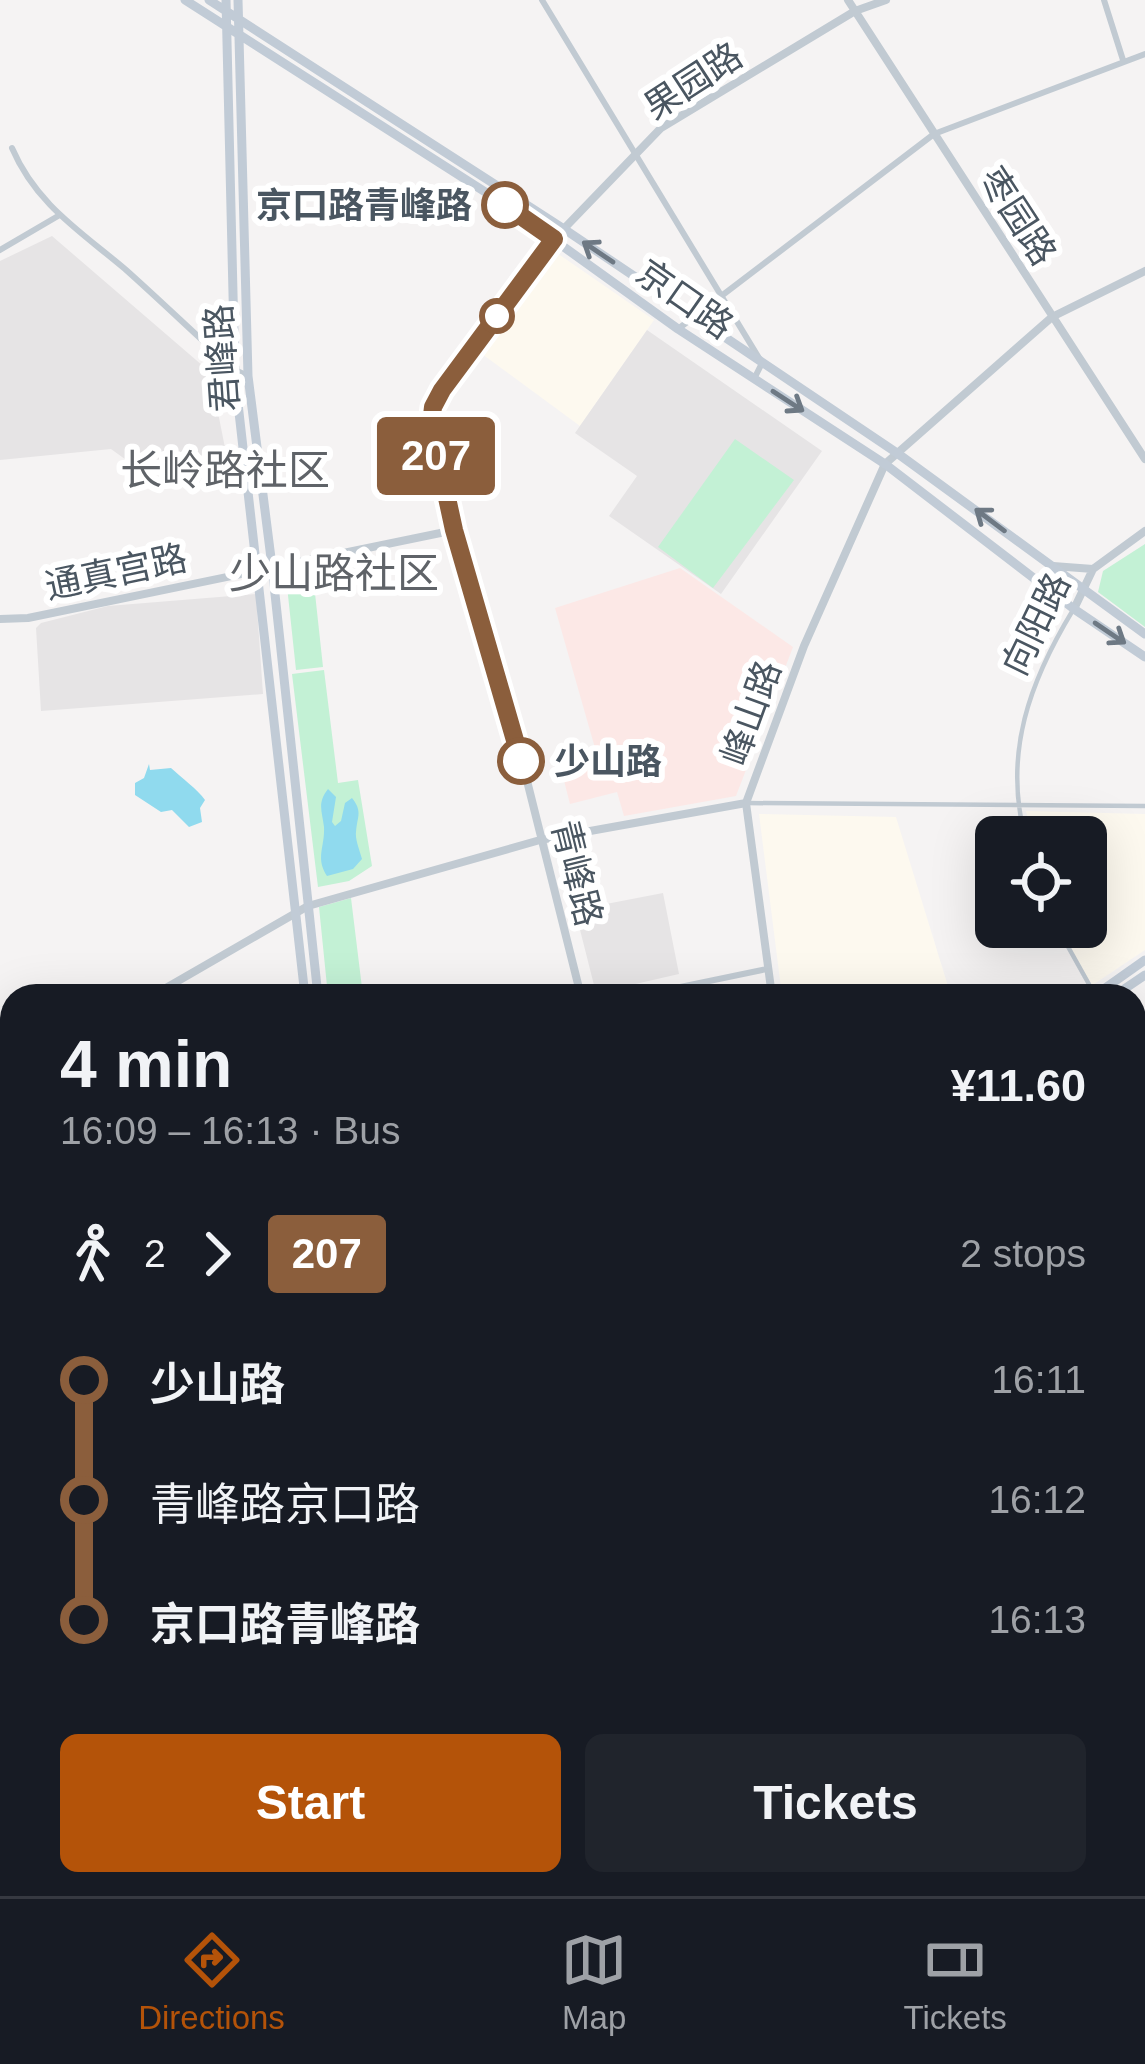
<!DOCTYPE html>
<meta charset="utf-8">
<style>
:root{--surface:#171b24;--page:#20242c;--text:#f1f3f6;--muted:#9ea1a6;--line:#363941;--accent:#b45309}
body{margin:0;font-family:Arial,"Noto Sans SC",sans-serif;background:var(--page);color:var(--text);height:100vh;display:flex;flex-direction:column;font-size:45px;white-space:nowrap}
*{box-sizing:border-box;margin:0}
p{font-size:39px;color:var(--muted)}
.icon{flex:none;width:66px;height:66px;fill:none;stroke:currentColor;stroke-width:2;stroke-linecap:round;stroke-linejoin:round}
.map{position:relative;flex:1;overflow:hidden}
.drawer{position:absolute;left:0px;top:984px;width:1146px;height:912px;display:flex;flex-direction:column;background:var(--surface);border-radius:36px 36px 0 0;box-shadow:0 12px 48px #0002}
.drawer>*{flex:none}
.badge{padding:0 24px;border-radius:9px;font-size:42px;line-height:78px}
.tools{position:absolute;left:975px;top:816px;display:grid;gap:24px}
.tools a{display:grid;place-items:center;width:132px;height:132px;border-radius:18px;background:var(--surface);box-shadow:0 12px 48px #0002;font-size:60px}
.map>.badge{position:absolute;translate:-50% -50%;box-shadow:0 0 0 6px #fff}
.legs{display:flex;align-items:center;gap:18px;height:132px;padding:0 60px;font-size:39px}
.legs p{margin-inline-start:auto}
.overview{display:flex;align-items:center;justify-content:space-between;height:204px;padding:0 60px}
h1{font-size:66px;font-weight:800;line-height:90px}
.button{display:flex;gap:24px;margin-top:auto;padding:24px 60px}
.button a{flex:1;height:138px;border-radius:18px;background:var(--accent);color:#fff;font-size:48px;font-weight:800;line-height:138px;text-align:center}
.button a+a{background:var(--page);color:var(--text)}
ul{padding:0 60px;list-style:none}
li{display:flex;align-items:center;gap:42px;height:120px;font-size:45px}
li i{display:grid;place-items:center;width:18px;height:100%;margin:0 15px;background:currentColor}
li i::after{content:'';width:30px;height:30px;margin:-15px;border:9px solid;border-radius:50%;background:var(--surface)}
li p{margin-inline-start:auto}
li:first-child i{background:linear-gradient(#0000 50%,currentColor 0)}
li:last-child i{background:linear-gradient(currentColor 50%,#0000 0)}
.dock{display:flex;justify-content:space-around;align-items:center;height:168px;border-top:3px solid var(--line);background:var(--surface);font-size:33px;color:var(--muted)}
.dock a{display:grid;justify-items:center;gap:6px}
.dock .current{color:var(--accent)}
.map>svg:first-child{display:block}
.commercial{fill:#fdf9ef}
.education{fill:#e6e4e5}
.medical{fill:#fce8e6}
.green{fill:#c3f1d5}
.water{fill:#90daee}
.lines{fill:none;stroke-linecap:round;stroke-linejoin:round}
.pedestrian{stroke:#c1cad2;stroke-width:4.5}
.minor{stroke:#c1cad2;stroke-width:6}
.tertiary{stroke:#c1cad2;stroke-width:8}
.secondary{stroke:#c1cbd6;stroke-width:9}
.oneway{stroke:#6e7984}
.line-1-casing{stroke:#fff;stroke-width:27}
.line-1{stroke:#8b5e3c;stroke-width:18}
.stop-1-dot{fill:#fff;stroke:#8b5e3c;stroke-width:6}
.labels{text-anchor:middle;dominant-baseline:central;stroke-width:12;stroke-linejoin:round;paint-order:stroke}
.street-label{font-size:36px;fill:#4a5661;stroke:#fff}
.stop-label{font-size:36px;font-weight:bold;fill:#4a5661;stroke:#fff;text-anchor:end}
.quarter-label{font-size:42px;fill:#5f6368;stroke:#fff}
</style>
<div class="map">
<svg width="1145" height="1896" viewBox="0 0 1145 1896">
<rect width="100%" height="100%" fill="#f5f3f3"/>
<path class="commercial" d="M 554,251 L 654,320 L 580,426 L 482,354 Z
M 1026,811 L 1145,814 L 1145,950 L 1088,988 L 1061,927 L 1086,927 L 1086,837 L 1032,837 Z
M 759,814 L 896,817 L 951,996 L 782,996 Z
M 1145,1115 L 1145,1246 L 1134,1256 L 1134,1122 Z"/>
<path class="education" d="M 52,236 L 210,372 L 226,453 L 129,462 L 111,449 L 0,460 L 0,261 Z
M 647,330 L 822,451 L 721,594 L 609,516 L 637,476 L 575,433 Z
M 256,594 L 263,694 L 41,711 L 36,628 L 41,623 L 108,606 Z
M 663,893 L 679,974 L 596,993 L 575,910 Z
M 1145,1735 L 1145,1896 L 979,1896 L 989,1884 L 1134,1884 L 1134,1737 Z"/>
<path class="medical" d="M 680,568 L 793,647 L 736,796 L 624,816 L 617,792 L 570,804 L 560,765 L 597,755 L 555,608 Z"/>
<path class="green" d="M 735,439 L 794,480 L 713,588 L 658,547 Z
M 1145,544 L 1145,627 L 1098,592 L 1103,571 Z
M 314,584 L 323,667 L 296,670 L 287,586 Z
M 324,670 L 338,783 L 358,780 L 372,866 L 349,881 L 318,887 L 292,674 Z
M 351,898 L 363,996 L 328,996 L 319,907 Z"/>
<path class="water" d="M 149,764 L 150,770 L 171,768 C 181,777 198,790 205,800 L 200,808 L 202,822 L 189,827 L 172,810 L 161,812 L 135,795 L 135,783 L 144,778 Z
M 328,789 L 336,797 L 332,822 L 335,826 L 341,821 L 345,803 L 352,798 C 363,812 357,816 356,832 C 355,840 360,851 362,859 L 353,869 L 327,876 C 315,858 325,847 324,827 C 322,811 317,803 328,789 Z
M 554,1884 L 662,1884 L 643,1896 L 535,1896 Z"/>
<g class="lines">
<path class="pedestrian" d="M 746,803 L 1145,806
M 1025,837 C 1003,753 1030,681 1073,610
M 1057,927 L 1095,995"/>
<path class="minor" d="M 542,0 L 762,363 L 754,379
M 1104,0 L 1123,60
M 12,148 C 36,204 80,231 125,269 C 162,302 198,337 235,370 L 248,376
M 0,250 L 58,216
M 678,329 L 934,134 L 1145,54
M 637,996 L 767,969
M 0,1240 L 12,1267
M 0,1410 L 12,1404
M 0,1511 L 12,1526
M 0,1821 L 12,1821"/>
<path class="tertiary" d="M 848,0 L 1145,459
M 1053,566 L 1093,569
M 1074,609 L 1093,569 L 1145,531
M 0,619 L 28,618 L 455,530
M 152,996 L 308,906 L 540,840 L 746,803
M 581,996 L 508,705 L 455,530 L 433,443 L 433,408 L 554,239 L 661,128 L 855,11 L 886,0
M 772,996 L 746,803 L 804,646 L 885,464 L 1052,317 L 1145,271
M 1134,1040 L 1145,1052
M 0,1084 L 12,1077
M 1134,1265 L 1145,1254
M 482,1896 L 500,1884"/>
<path class="secondary" d="M 185,0 L 504,204 L 678,329 L 885,464 L 1074,609 L 1145,657
M 209,0 L 564,229 L 897,453 L 1145,634
M 226,0 L 235,377 L 305,996
M 238,0 L 248,376 L 272,566 L 318,996
M 1094,996 L 1145,960
M 1114,996 L 1145,975
M 1134,1668 L 1145,1654
M 1134,1684 L 1145,1670
M 0,1875 L 12,1864
M 397,1884 L 399,1896
M 410,1884 L 412,1896
M 0,1895 L 12,1883
M 949,1896 L 959,1884
M 963,1896 L 972,1884"/>
</g>
<defs><path id="oneway-shaft" d="M-6 0H5M1.5-3L5.5 0L1.5 3" fill="none" stroke-width="1.6" stroke-linecap="round" stroke-linejoin="round" transform="scale(3)"/></defs>
<g class="oneway">
<use href="#oneway-shaft" transform="translate(598 252) rotate(-146)"/>
<use href="#oneway-shaft" transform="translate(788 401) rotate(33)"/>
<use href="#oneway-shaft" transform="translate(990 520) rotate(-143)"/>
<use href="#oneway-shaft" transform="translate(1110 633) rotate(34)"/>
</g>
<g class="lines">
<defs>
<path id="line-1" d="M 505,205 L 554,239 L 442,390 L 433,407 L 431,424 L 454,530 L 521,761"/>
</defs>
<use href="#line-1" class="line-1-casing"/>
<use href="#line-1" class="line-1"/>
</g>
<g class="stop-1-dot">
<circle cx="505" cy="205" r="21"/>
<circle cx="497" cy="316" r="15"/>
<circle cx="521" cy="761" r="21"/>
</g>
<g class="labels">
<g class="street-label">
<text transform="translate(693 81) rotate(-33)">果园路</text>
<text transform="translate(1018 216) rotate(57)">枣园路</text>
<text transform="translate(685 299) rotate(35)">京口路</text>
<text transform="translate(222 358) rotate(-94)">君峰路</text>
<text transform="translate(116 572) rotate(-12)">通真宫路</text>
<text transform="translate(1036 624) rotate(-64)">向阳路</text>
<text transform="translate(751 713) rotate(-70)">峰山路</text>
<text transform="translate(577 873) rotate(76)">青峰路</text>
</g>
<g class="stop-label">
<text x="472" y="205">京口路青峰路</text>
<text x="554" y="761" text-anchor="start">少山路</text>
</g>
<g class="quarter-label">
<text x="225" y="470">长岭路社区</text>
<text x="334" y="573">少山路社区</text>
</g>
</g>
</svg>
<div class="tools">
<a><svg class="icon" aria-label="locate" viewBox="0 0 24 24"><circle cx="12" cy="12" r="6"/><path d="M12 2v4M12 18v4M2 12h4M18 12h4"/></svg></a>
</div>
<b class="badge" style="left:436px;top:456px;background:#8b5e3c;color:#fff">207</b>
<section class="drawer">
<div class="overview"><div><h1>4 min</h1><p>16:09 – 16:13 · Bus</p></div><b>¥11.60</b></div>
<div class="legs"><svg class="icon" aria-label="walk" viewBox="0 0 24 24"><circle cx="13" cy="4" r="2"/><path d="M13 8l-2 6 4 7M11 14l-3 7M7 12l3-4h3l4 4"/></svg>2<svg class="icon" aria-label="forward" viewBox="0 0 24 24"><path d="M9 5l7 7-7 7"/></svg><b class="badge" style="background:#8b5e3c;color:#fff">207</b><p>2 stops</p></div>
<ul>
<li><i style="color:#8b5e3c"></i><b>少山路</b><p>16:11</p></li>
<li><i style="color:#8b5e3c"></i><span>青峰路京口路</span><p>16:12</p></li>
<li><i style="color:#8b5e3c"></i><b>京口路青峰路</b><p>16:13</p></li>
</ul>
<div class="button"><a>Start</a><a>Tickets</a></div>
</section>
</div>
<nav class="dock">
<a class="current"><svg class="icon" aria-label="directions" viewBox="0 0 24 24"><path d="M12 3l9 9-9 9-9-9zM9 14v-3h6M13 9l2 2-2 2"/></svg>Directions</a>
<a><svg class="icon" aria-label="map" viewBox="0 0 24 24"><path d="M3 6l6-2 6 2 6-2v14l-6 2-6-2-6 2zM9 4v14M15 6v14"/></svg>Map</a>
<a><svg class="icon" aria-label="tickets" viewBox="0 0 24 24"><path d="M3 7h18v10H3zM15 7v10"/></svg>Tickets</a>
</nav>
